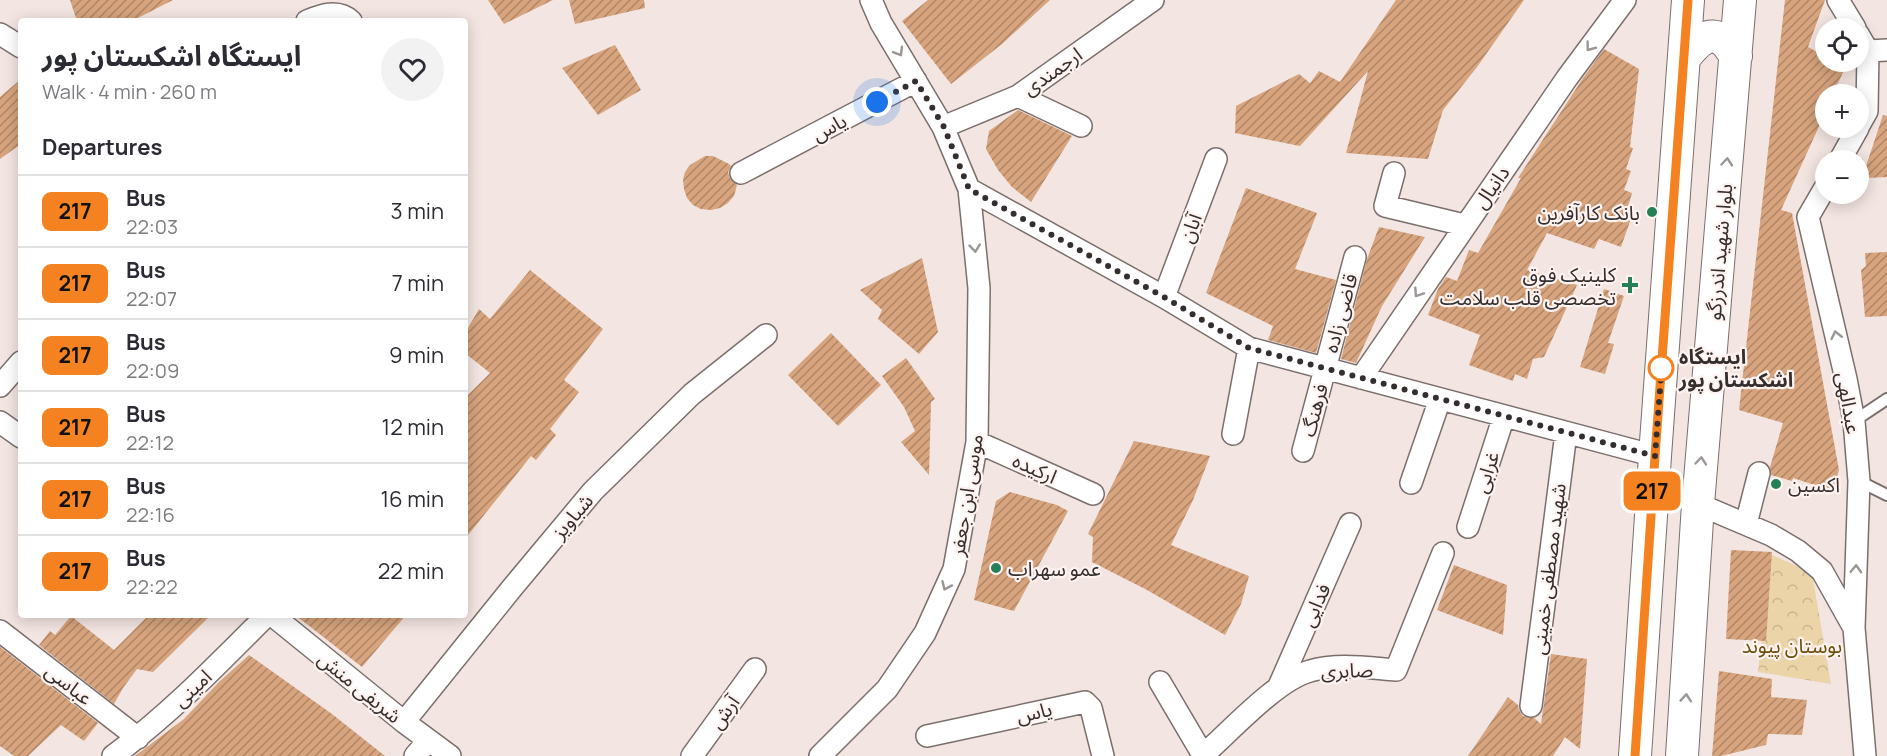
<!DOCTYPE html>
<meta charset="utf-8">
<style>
:root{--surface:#fff;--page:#f2f2f3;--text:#2b2b33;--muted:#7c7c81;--line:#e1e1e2}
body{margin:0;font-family:Manrope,"Noto Sans Arabic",sans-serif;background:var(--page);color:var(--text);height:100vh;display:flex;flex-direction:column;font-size:22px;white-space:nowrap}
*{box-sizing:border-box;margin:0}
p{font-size:20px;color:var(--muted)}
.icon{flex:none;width:33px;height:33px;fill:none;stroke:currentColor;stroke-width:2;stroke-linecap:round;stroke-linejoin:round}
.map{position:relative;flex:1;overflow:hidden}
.side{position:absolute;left:18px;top:18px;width:450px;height:600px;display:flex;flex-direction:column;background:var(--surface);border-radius:6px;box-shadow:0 3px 15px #0003}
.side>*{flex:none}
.badge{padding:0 12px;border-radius:9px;font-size:21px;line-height:39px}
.fabs{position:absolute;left:1815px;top:18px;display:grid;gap:12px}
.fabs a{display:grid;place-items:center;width:54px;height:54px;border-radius:50%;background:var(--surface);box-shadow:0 3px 15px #0003;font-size:30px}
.you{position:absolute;width:30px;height:30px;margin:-15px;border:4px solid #fff;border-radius:50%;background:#1a73e8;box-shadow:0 0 0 9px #1a73e833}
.map>.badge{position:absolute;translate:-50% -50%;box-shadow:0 0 0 3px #fff}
h2{padding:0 24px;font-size:22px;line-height:54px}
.round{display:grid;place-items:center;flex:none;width:63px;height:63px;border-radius:32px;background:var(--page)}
.summary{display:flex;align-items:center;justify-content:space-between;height:102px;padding:0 24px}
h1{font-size:28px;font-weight:700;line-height:45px}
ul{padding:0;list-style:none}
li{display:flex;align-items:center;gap:18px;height:72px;padding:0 24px;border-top:2px solid var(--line)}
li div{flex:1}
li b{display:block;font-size:22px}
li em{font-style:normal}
li .badge{min-width:66px;font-weight:700;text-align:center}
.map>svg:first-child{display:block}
.park{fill:url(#park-crowns)}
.building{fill:url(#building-hatch)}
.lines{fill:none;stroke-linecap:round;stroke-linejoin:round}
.service-casing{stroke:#7b6f6c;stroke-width:14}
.minor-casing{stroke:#7b6f6c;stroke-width:24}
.primary-casing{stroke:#7b6f6c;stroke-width:34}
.service{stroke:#fff;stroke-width:10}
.minor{stroke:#fff;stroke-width:21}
.primary{stroke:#fff;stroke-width:32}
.oneway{stroke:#9a9796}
.line-casing{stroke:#fff;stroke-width:14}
.line{stroke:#f58220;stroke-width:9}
.walk{stroke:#342f2e;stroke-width:6;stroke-dasharray:0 10.8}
.poi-dot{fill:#238057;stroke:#fef3f0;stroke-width:2}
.stop-dot{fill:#fff;stroke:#f58220;stroke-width:3}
.labels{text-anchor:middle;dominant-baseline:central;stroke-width:4.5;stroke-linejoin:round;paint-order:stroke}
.street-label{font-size:20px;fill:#342f2e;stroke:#fef3f0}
.poi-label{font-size:20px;fill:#342f2e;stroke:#fef3f0;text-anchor:end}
.stop-label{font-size:20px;font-weight:bold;fill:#342f2e;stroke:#fef3f0;text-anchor:start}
.park-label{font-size:20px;fill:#6b4f08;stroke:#fef3f0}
</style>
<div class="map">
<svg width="1887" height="756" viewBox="0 0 1887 756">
<defs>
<pattern id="park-crowns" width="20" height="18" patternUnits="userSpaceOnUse" patternTransform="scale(1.5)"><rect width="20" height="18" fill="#ebd4a7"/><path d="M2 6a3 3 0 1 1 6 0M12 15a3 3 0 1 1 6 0" fill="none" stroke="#cab690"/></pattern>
<pattern id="building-hatch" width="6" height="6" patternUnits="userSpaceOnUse" patternTransform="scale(1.5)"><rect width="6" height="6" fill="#d7a47d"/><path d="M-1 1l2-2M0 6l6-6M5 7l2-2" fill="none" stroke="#af8667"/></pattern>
</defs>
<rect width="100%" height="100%" fill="#f3e5e1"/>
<path class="park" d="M 1772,555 L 1812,573 L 1831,684 L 1758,672 Z"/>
<path class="building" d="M 70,0 L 173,0 L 132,21 L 77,21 Z
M 488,0 L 553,0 L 504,24 Z
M 569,0 L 644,0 L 645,8 L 575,24 Z
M 928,0 L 1050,0 L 1002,44 L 951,84 L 902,21 Z
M 1396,0 L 1524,0 L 1477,67 L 1443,110 L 1428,159 L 1346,153 L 1368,71 L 1300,146 L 1235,133 L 1236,106 L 1299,74 L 1310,83 L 1319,71 L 1340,82 Z
M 1785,0 L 1825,0 L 1808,47 L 1826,57 L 1826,62 L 1833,62 L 1845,68 L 1833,94 L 1826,94 L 1826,111 L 1781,210 L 1792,213 L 1839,470 L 1833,491 L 1793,478 L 1792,481 L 1771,475 L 1770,467 L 1783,423 L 1739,410 Z
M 615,45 L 641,90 L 598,115 L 562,68 Z
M 1604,49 L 1639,69 L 1630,147 L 1633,148 L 1626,169 L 1631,171 L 1624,190 L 1632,193 L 1628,207 L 1634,210 L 1621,247 L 1599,239 L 1594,249 L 1547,233 L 1527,270 L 1577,285 L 1544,357 L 1533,359 L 1527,379 L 1515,374 L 1513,381 L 1469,365 L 1480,335 L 1428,315 L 1438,289 L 1446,277 L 1457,281 L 1469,250 L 1478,253 L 1521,178 L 1518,178 L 1583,78 Z
M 21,79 L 21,144 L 0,159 L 0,97 Z
M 1018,110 L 1072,136 L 1031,202 L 1012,187 L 998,170 L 986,149 L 989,131 Z
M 1883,115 L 1887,116 L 1887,177 L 1866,178 L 1866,166 Z
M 705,156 L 713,156 L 729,164 L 731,166 L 728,172 L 730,178 L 737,185 L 734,196 L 728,203 L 720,208 L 711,210 L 701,209 L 693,205 L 687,198 L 684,189 L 683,180 L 685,172 L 690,165 Z
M 1246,188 L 1317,213 L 1295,269 L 1336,280 L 1316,353 L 1268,340 L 1273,326 L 1206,293 Z
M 1379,227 L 1425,237 L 1382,306 L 1356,363 L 1341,359 L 1367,259 Z
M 1887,252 L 1887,316 L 1865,317 L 1861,270 L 1866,266 L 1865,253 Z
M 922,258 L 938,332 L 919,354 L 878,319 L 882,310 L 860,290 Z
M 530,270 L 603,329 L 564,380 L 579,392 L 550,429 L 556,435 L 536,460 L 531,456 L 465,539 L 465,398 L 490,373 L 465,353 L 465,333 L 479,309 L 490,319 Z
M 1604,289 L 1624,296 L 1608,343 L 1614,344 L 1605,374 L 1580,367 Z
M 831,333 L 881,385 L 838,426 L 788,375 Z
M 906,358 L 935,399 L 931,402 L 929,475 L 901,442 L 915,431 L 904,407 L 882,376 Z
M 1134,441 L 1210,456 L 1193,500 L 1171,545 L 1249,576 L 1241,604 L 1225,635 L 1147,590 L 1092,562 L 1093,537 L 1088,534 Z
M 1010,492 L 1057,505 L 1068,511 L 1014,611 L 974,600 L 996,501 Z
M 1731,550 L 1772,552 L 1766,641 L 1726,639 Z
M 1454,565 L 1507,585 L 1503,635 L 1437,610 Z
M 149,615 L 211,615 L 153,672 L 137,669 L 123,688 L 114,704 L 39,645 L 50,631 L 55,635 L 71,616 L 114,650 Z
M 295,615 L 406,615 L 362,667 Z
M 0,647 L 98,723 L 84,741 L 61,725 L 28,756 L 14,756 L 0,746 Z
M 1551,654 L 1587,659 L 1580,749 L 1565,737 L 1553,756 L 1468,756 L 1508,697 L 1518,705 L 1519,710 L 1523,716 L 1529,718 L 1534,718 L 1541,724 Z
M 249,655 L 332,714 L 385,756 L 135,756 L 184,719 L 219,682 Z
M 1719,671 L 1772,679 L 1771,697 L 1807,700 L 1802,735 L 1768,734 L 1766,745 L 1721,756 L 1712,756 Z"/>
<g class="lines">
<defs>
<path id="service" d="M 1854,421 L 1887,399
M 1859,481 L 1887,495"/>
<path id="minor" d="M 1838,0 L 1855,28
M 307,21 C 321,15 338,9 351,21
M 0,34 L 21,47
M 1858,34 L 1868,51 L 1867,111 L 1858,127
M 1868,51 L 1887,50
M 1018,96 L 1081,126
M 943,127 L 1018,96 L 1153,0
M 1840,160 L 1858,128
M 741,173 L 916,81
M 1394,173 L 1385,206 L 1464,225
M 1826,186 L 1808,217 L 1846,379 L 1854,421 L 1859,481 L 1854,628
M 969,189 L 1164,297 L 1249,348 L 1655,456
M 1164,297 L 1216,159
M 1361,378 L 1567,78 L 1625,0
M 0,386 L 21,362
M 0,422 L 21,437
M 1233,434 L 1249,348
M 977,442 L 1093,494
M 1303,451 L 1355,257
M 1411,483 L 1440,399
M 1698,504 L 1771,535 L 1798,551 L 1822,571 L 1854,628 L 1865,756
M 1746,524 L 1759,473
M 1468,527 L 1504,416
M 272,615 L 404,722 L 450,756
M 0,631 L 138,738
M 1160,682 L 1203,755
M 1279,686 L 1350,524
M 1531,706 L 1566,433
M 404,722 L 512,588 L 593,491 L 692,394 L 766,335
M 927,736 L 1085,702 L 1091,708 L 1103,756
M 113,756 C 169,715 218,664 267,615
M 415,756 L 428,741
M 692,756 L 755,669
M 820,756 L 887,689 L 925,633 L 954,569 L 977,442 L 979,288 L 969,189 L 943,127 L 881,23 L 871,0
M 1202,756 C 1230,732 1276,680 1310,671 C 1337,663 1369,668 1396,670 L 1443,553"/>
<path id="primary" d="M 1684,58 C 1694,46 1707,28 1724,41 C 1728,44 1732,51 1736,56
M 1635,756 L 1655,456 L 1688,0
M 1682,756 L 1698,504 L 1740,0"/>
</defs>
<use href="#service" class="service-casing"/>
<use href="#minor" class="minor-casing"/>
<use href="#primary" class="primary-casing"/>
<use href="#service" class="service"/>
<use href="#minor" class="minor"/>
<use href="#primary" class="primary"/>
</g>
<defs><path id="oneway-chevron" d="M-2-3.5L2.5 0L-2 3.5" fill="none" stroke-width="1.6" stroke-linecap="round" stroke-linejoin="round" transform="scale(1.5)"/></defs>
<g class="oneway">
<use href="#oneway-chevron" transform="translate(1590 47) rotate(127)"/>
<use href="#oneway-chevron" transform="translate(899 52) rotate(59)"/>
<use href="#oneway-chevron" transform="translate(1727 162) rotate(-85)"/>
<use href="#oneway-chevron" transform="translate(975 248) rotate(84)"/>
<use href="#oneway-chevron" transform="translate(1418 293) rotate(124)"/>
<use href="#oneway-chevron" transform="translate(1836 335) rotate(-103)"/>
<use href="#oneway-chevron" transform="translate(1701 461) rotate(-85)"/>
<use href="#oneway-chevron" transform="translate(1856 569) rotate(-88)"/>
<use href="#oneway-chevron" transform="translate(946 586) rotate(114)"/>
<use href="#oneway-chevron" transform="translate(1686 698) rotate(-86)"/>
</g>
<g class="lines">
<defs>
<path id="line" d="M 1635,756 L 1655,456 L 1688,0"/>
</defs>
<use href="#line" class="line-casing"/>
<use href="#line" class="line"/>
<path class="walk" d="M 877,102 L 916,81 L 944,127 L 969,189 L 1164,297 L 1249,348 L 1655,456 L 1662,363 L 1661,368"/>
</g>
<g class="poi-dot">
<circle cx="1652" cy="212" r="6"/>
<path d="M1627 276h6v6h6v6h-6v6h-6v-6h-6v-6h6z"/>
<circle cx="1776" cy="484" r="6"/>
<circle cx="996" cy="568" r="6"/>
</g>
<circle class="stop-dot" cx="1661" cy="368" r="12"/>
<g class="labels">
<g class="street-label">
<text transform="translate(1052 71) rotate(-35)">ارجمندی</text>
<text transform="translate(829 127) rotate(-28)">یاس</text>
<text transform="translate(1491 187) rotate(-55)">دانیال</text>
<text transform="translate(1190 228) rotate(-69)">آبان</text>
<text transform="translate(1719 252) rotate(-85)">بلوار شهید اندرزگو</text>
<text transform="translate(1340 313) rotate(-75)">قاضی زاده</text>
<text transform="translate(1849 403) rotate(80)">عبدالهی</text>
<text transform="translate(1314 410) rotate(-75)">فرهنگ</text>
<text transform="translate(1035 468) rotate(24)">ارکیده</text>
<text transform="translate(1486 472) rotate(-72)">غرابی</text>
<text transform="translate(966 495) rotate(-81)">موسی ابن جعفر</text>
<text transform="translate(572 516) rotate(-50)">شباویز</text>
<text transform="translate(1548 569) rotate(-83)">شهید مصطفی خمینی</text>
<text transform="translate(1315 605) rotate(-66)">فدایی</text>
<text transform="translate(1347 670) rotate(-1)">صابری</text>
<text transform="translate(69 684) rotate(38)">عباسی</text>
<text transform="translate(360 687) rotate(39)">شریفی منش</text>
<text transform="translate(192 688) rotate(-43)">امینی</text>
<text transform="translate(724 712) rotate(-54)">آرش</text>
<text transform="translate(1034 712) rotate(-13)">یاس</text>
</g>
<g class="poi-label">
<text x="1640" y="212">بانک کارآفرین</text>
<text x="1616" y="274">کلینیک فوق<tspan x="1616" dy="23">تخصصی قلب سلامت</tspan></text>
<text x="1788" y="484" text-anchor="start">اکسین</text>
<text x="1008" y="568" text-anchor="start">عمو سهراب</text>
</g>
<g class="stop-label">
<text x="1679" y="356">ایستگاه<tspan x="1679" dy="23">اشکستان پور</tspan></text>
</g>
<g class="park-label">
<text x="1792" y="645">بوستان پیوند</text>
</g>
</g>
</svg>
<div class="fabs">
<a><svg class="icon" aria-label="locate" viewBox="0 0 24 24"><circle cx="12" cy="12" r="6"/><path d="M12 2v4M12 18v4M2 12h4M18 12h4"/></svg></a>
<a>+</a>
<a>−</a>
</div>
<div class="you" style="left:877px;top:102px"></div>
<b class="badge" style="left:1652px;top:491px;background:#f58220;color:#111">217</b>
<section class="side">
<div class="summary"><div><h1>ایستگاه اشکستان پور</h1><p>Walk · 4 min · 260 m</p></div><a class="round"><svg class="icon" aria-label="heart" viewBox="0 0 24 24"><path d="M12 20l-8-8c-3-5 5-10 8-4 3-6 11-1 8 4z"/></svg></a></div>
<h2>Departures</h2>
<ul>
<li><span class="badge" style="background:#f58220;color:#111">217</span><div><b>Bus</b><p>22:03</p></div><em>3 min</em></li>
<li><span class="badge" style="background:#f58220;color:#111">217</span><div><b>Bus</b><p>22:07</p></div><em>7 min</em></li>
<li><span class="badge" style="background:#f58220;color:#111">217</span><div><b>Bus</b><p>22:09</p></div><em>9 min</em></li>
<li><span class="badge" style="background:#f58220;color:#111">217</span><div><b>Bus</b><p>22:12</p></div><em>12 min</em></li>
<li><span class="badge" style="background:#f58220;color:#111">217</span><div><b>Bus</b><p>22:16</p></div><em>16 min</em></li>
<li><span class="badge" style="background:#f58220;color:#111">217</span><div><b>Bus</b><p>22:22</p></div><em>22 min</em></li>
</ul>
</section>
</div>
